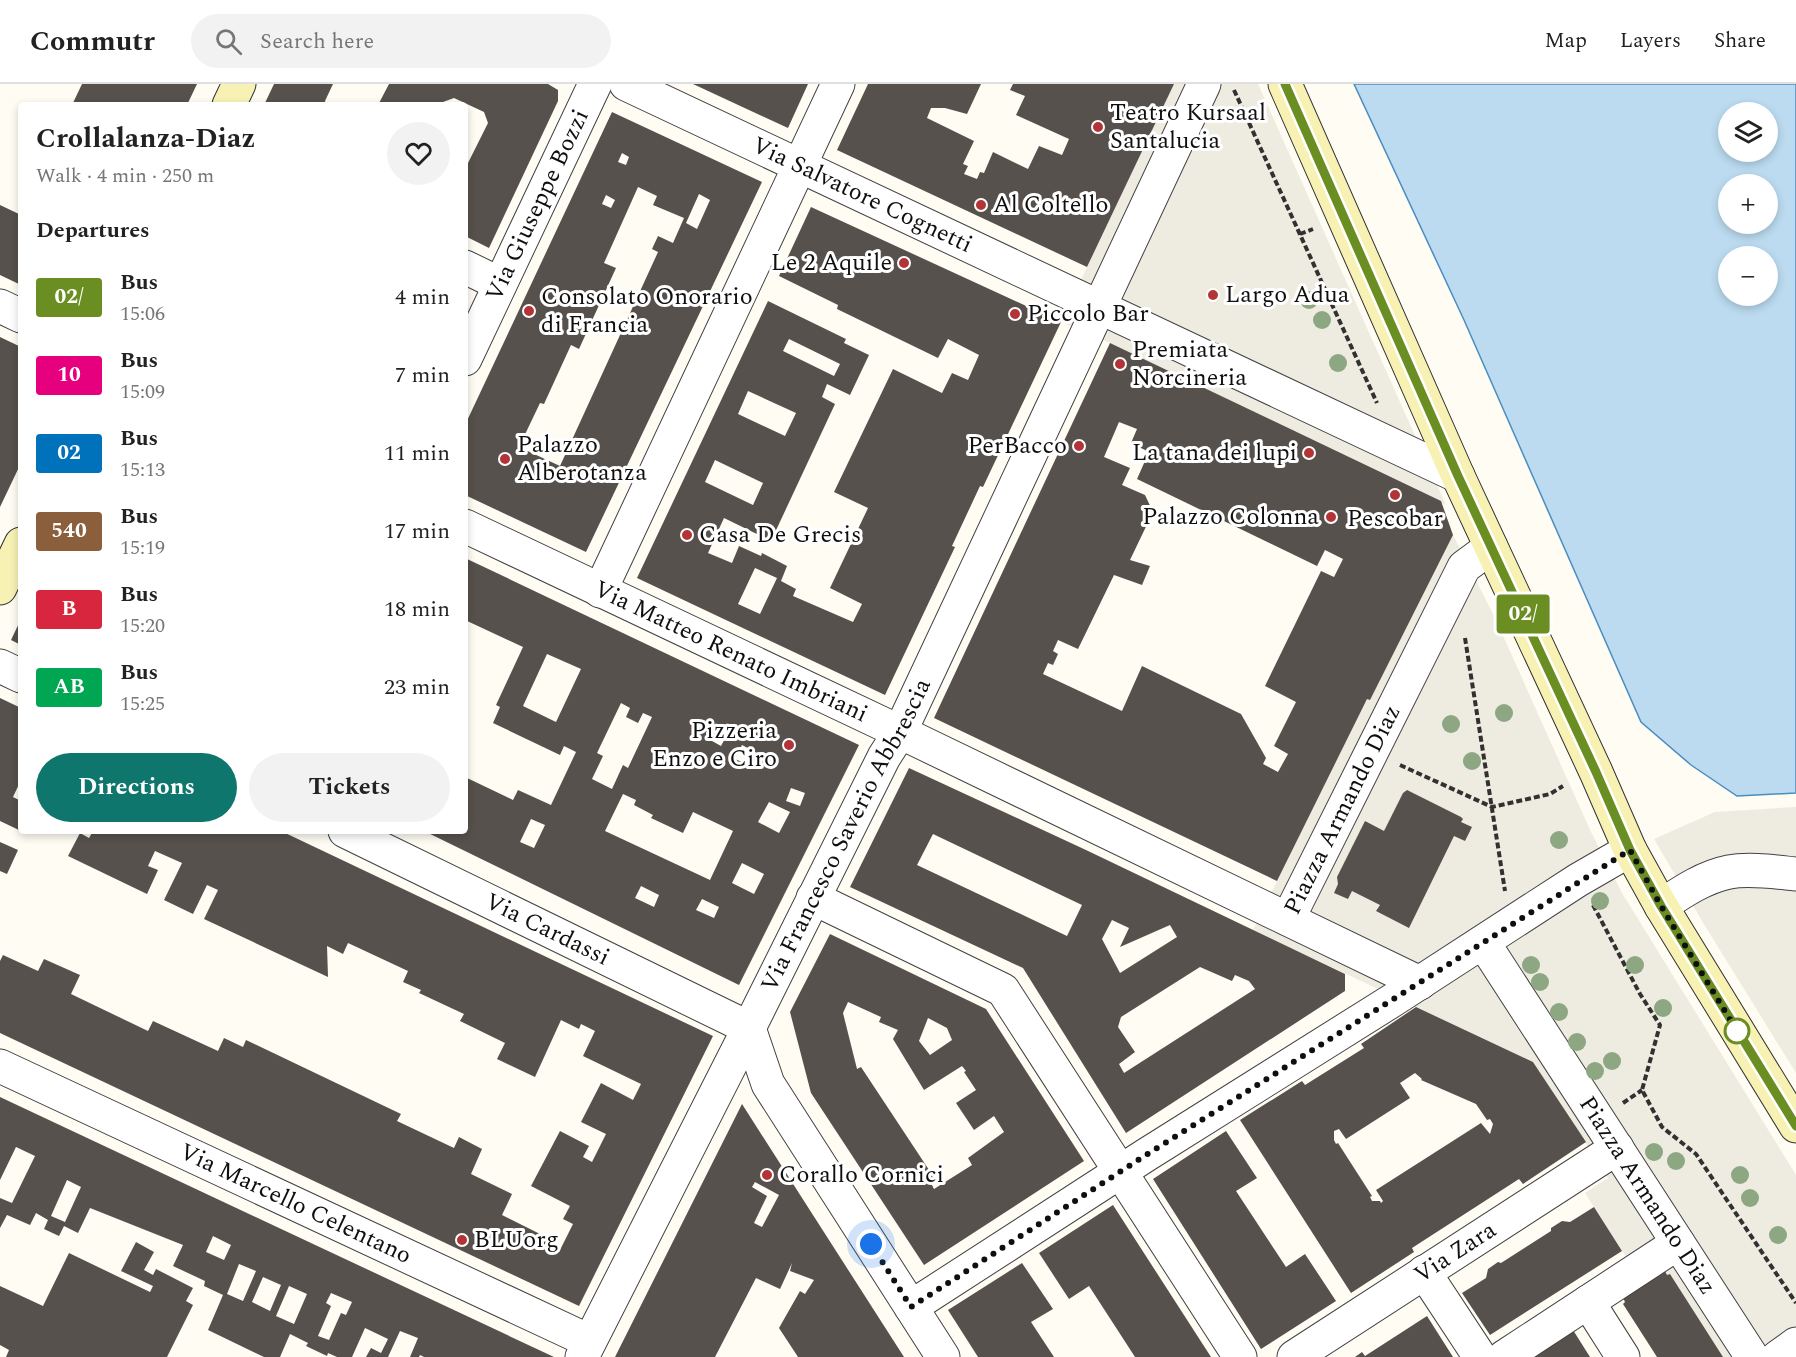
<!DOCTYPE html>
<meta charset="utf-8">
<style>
:root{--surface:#fff;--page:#f2f2f2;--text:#222;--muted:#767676;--line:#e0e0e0;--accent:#0f766e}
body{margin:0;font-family:Spectral,serif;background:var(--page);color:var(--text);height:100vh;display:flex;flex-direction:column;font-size:22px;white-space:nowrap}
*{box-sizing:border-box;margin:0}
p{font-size:20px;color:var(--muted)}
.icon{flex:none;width:33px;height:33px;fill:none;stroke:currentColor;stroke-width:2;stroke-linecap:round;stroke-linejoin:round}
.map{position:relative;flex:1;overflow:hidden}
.side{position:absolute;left:18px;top:18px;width:450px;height:732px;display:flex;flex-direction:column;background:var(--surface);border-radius:6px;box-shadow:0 3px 9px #0003}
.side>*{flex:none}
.badge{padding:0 12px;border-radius:4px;font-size:21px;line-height:39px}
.buttons{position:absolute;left:1718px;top:18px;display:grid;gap:12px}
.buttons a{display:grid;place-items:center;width:60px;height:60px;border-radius:50%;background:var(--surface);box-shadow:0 3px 9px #0003;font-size:30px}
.you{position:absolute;width:30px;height:30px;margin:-15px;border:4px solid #fff;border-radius:50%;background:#1a73e8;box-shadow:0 0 0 9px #1a73e833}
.map>.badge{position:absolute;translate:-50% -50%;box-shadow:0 0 0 3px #fff}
h2{padding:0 18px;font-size:22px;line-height:54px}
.round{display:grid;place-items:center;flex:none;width:63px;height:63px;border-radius:32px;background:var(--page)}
.headline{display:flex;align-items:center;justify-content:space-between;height:102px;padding:0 18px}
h1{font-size:28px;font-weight:700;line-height:45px}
.button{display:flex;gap:12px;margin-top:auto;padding:12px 18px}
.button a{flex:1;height:69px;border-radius:36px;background:var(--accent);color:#fff;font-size:24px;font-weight:700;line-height:69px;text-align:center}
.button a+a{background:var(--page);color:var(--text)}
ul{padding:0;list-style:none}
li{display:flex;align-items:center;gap:18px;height:78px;padding:0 18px}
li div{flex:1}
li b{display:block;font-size:22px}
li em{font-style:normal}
li .badge{min-width:66px;font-weight:700;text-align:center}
header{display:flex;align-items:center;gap:36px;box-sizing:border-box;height:84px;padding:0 30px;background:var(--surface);border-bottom:2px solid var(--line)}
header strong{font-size:28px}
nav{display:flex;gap:33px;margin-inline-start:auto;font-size:21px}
.search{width:420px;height:54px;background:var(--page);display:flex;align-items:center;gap:15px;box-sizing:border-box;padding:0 21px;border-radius:33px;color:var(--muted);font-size:22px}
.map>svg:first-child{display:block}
.plaza{fill:#eeebe1}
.water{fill:#bcdbf0;stroke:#4a8dc0;stroke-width:1.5;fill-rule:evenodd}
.building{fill:#57514d;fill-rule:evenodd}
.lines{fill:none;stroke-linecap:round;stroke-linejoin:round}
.street-casing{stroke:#424242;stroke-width:35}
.secondary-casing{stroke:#313131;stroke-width:35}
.path{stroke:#313131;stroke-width:4;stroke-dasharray:6 3;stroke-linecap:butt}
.street{stroke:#fff;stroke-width:33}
.secondary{stroke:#f7f2b4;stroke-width:33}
.tree{fill:#8ca782}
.line-casing{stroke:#fff;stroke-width:14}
.line{stroke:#6b8e23;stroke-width:9}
.walk{stroke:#0f0f0f;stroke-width:6;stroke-dasharray:0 10.8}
.poi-dot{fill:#b23436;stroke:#fff;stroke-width:2}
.stop-dot{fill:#fff;stroke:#6b8e23;stroke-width:3}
.labels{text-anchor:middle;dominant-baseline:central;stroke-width:6;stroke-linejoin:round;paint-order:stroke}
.poi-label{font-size:24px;fill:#0f0f0f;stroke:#fff;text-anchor:start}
.street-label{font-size:24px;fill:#0f0f0f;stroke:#fff}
</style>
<header>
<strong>Commutr</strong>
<div class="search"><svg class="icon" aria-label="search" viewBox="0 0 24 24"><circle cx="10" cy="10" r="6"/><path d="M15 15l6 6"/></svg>Search here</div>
<nav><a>Map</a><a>Layers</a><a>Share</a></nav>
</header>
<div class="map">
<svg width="1796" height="1273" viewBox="0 0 1796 1273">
<rect width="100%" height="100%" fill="#fefcf3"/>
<path class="plaza" d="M 1174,0 L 1258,0 L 1446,421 L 1110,259 L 1061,238 Z
M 1453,451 L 1495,534 L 1591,748 L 1622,809 L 1796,1091 L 1796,1273 L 1723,1273 L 1670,1190 L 1667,1191 L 1651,1165 L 1630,1179 L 1585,1109 L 1608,1094 L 1533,978 L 1253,846 L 1367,615 L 1370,615 Z
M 1796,723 L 1796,989 L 1702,837 L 1654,755 L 1715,728 Z"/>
<path class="water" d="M 1354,0 L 1796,0 L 1796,709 L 1737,712 L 1691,681 L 1641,638 L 1464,236 ZM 1728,28 L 1767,28 L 1767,68 L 1728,68 ZM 1728,100 L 1767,100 L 1767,140 L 1728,140 ZM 1728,172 L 1767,172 L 1767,212 L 1728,212 Z"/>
<path class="building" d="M 82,0 L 197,0 L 187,21 L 72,21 Z
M 274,0 L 333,0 L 325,17 L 326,21 L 264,21 Z
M 389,0 L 548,0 L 558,6 L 558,17 L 489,164 L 465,152 L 465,85 L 488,39 L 484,28 L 454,14 L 443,18 L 442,21 L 378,21 Z
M 693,0 L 808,0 L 788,44 Z
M 868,0 L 981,0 L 967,30 L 945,24 L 931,24 L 927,34 L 974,57 L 963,80 L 968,82 L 964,90 L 977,95 L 980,88 L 984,89 L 993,68 L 1028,85 L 1039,62 L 1062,71 L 1069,55 L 1016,31 L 1025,12 L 1010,6 L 1013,0 L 1174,0 L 1087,183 L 837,66 Z
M 612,28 L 762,98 L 586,468 L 465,411 L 465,341 ZM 622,69 L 629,73 L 626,81 L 618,78 ZM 638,103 L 657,112 L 653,121 L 684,134 L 673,159 L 658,152 L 652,165 L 658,168 L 560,382 L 519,363 L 540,319 L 544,320 L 571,261 L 579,265 L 616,184 L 604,179 ZM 699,110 L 710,116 L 697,145 L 686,139 ZM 606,111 L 615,116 L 611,124 L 602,120 Z
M 0,121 L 21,131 L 21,201 L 0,191 Z
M 811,123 L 1061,238 L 983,403 L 980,402 L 952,462 L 955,463 L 885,611 L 637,494 L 768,217 L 846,255 L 844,259 L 869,271 L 850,311 L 827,300 L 822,313 L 835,320 L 771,457 L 724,434 L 708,469 L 732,479 L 739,462 L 761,472 L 762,469 L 787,482 L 781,497 L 796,505 L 793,512 L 853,538 L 862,520 L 830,504 L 868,424 L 834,408 L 882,308 L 893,285 L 942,309 L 952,289 L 968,296 L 979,271 L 948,255 L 938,274 L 837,225 L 838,221 L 779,192 ZM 789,255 L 840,280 L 834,292 L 783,267 ZM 748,307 L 796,329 L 785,352 L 738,330 ZM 715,376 L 763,399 L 753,421 L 705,398 ZM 755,484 L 777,494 L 760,530 L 738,520 Z
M 0,253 L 21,263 L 21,379 L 0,423 Z
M 1110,259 L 1441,417 L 1453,451 L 1370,616 L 1367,615 L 1277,797 L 934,634 ZM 1119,338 L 1137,345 L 1131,359 L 1149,368 L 1137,395 L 1317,482 L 1325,466 L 1343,475 L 1334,493 L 1321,487 L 1265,602 L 1296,618 L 1274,662 L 1288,670 L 1278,688 L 1263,680 L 1266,674 L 1241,630 L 1142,582 L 1122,627 L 1043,590 L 1048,579 L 1053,581 L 1058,570 L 1053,567 L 1058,556 L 1078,565 L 1114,491 L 1142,501 L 1150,482 L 1130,476 L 1153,428 L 1145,411 L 1122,401 L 1130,384 L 1104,373 Z
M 465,474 L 859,661 L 739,901 L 424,747 L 465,747 L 465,693 L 513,716 L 518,706 L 551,721 L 576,668 L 564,662 L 560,671 L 493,639 L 500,623 L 496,621 L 523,563 L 465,536 ZM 547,570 L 581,585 L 556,638 L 523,622 ZM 621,619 L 630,624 L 626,633 L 638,639 L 643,629 L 652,633 L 628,684 L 623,681 L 612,705 L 592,695 L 603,672 L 597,669 ZM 721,641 L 730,645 L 721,662 L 712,657 ZM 742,661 L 757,669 L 751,682 L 735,675 ZM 791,704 L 805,709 L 800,722 L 786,717 ZM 623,710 L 636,716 L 634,721 L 653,731 L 651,734 L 683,749 L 693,728 L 733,747 L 710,796 L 605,747 ZM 769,718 L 790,728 L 779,749 L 758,738 ZM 531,735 L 545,741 L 534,764 L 520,758 ZM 742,779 L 764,790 L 754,810 L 732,799 ZM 641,802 L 659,811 L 654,823 L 635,814 ZM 702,815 L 719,823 L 714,834 L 696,826 Z
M 21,535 L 21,561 L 11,556 Z
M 0,614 L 21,624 L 21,696 L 13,713 L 21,717 L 21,747 L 0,737 Z
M 909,684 L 1086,766 L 1345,890 L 1345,907 L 1126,1049 L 1023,884 L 850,803 ZM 933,750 L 1082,821 L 1067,852 L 917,781 ZM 1112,836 L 1129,844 L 1120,863 L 1170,841 L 1177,853 L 1120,889 L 1102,855 ZM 1200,883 L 1232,897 L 1235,891 L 1249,897 L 1255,905 L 1124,989 L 1119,980 L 1135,968 L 1118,943 L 1121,933 Z
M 1407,706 L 1461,733 L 1463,735 L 1461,738 L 1472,743 L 1465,757 L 1454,752 L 1409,844 L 1376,827 L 1380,821 L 1352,807 L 1348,815 L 1334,809 L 1338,800 L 1337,793 L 1365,737 L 1384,747 L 1403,709 Z
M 93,747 L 281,747 L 713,952 L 579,1222 L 0,949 L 0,877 L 3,871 L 38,887 L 44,875 L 80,891 L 71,910 L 148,947 L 153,937 L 218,967 L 224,954 L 243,963 L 246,956 L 401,1030 L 397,1037 L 454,1064 L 459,1053 L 482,1065 L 471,1090 L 512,1110 L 502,1131 L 554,1157 L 556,1166 L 559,1168 L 573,1140 L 563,1135 L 570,1122 L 531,1102 L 560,1047 L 589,1062 L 583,1073 L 592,1078 L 606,1050 L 581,1038 L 601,999 L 633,1016 L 641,1000 L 583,972 L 595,947 L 581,940 L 579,945 L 561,936 L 535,993 L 497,975 L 505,959 L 460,937 L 464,930 L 419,909 L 421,906 L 403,898 L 408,887 L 348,859 L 343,870 L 327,862 L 328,893 L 204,835 L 218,806 L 207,801 L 193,830 L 164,816 L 182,779 L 155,767 L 148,782 L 158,786 L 147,810 L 68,772 L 80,749 L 89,754 Z
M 0,758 L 18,766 L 7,790 L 0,787 Z
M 830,850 L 986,925 L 1084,1077 L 924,1181 L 811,1009 L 790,928 ZM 848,918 L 881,933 L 879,938 L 898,946 L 893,955 L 924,1006 L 962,982 L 966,987 L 964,988 L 976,1006 L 956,1019 L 974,1046 L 994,1032 L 1004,1048 L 968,1074 L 972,1081 L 934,1105 L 931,1099 L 933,1092 L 861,983 L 857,985 L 843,929 ZM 928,934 L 947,944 L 952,956 L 930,971 L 919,957 Z
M 1416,923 L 1533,978 L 1586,1058 L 1523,1100 L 1519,1095 L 1412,1164 L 1414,1168 L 1351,1209 L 1240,1036 L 1302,997 L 1305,1001 L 1364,964 L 1361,960 ZM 1415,989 L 1422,995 L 1421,996 L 1476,1020 L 1487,1036 L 1490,1035 L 1493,1040 L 1490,1050 L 1481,1039 L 1376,1106 L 1383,1117 L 1381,1119 L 1380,1117 L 1372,1117 L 1370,1113 L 1372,1112 L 1338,1059 L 1336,1060 L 1334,1056 L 1334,1047 L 1339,1045 L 1346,1055 L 1410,1014 L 1400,999 Z
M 0,1013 L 554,1273 L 424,1273 L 420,1271 L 419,1273 L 410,1273 L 418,1254 L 400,1247 L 388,1273 L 366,1273 L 371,1264 L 381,1269 L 388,1255 L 365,1244 L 352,1273 L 337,1273 L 328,1269 L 327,1272 L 306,1262 L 308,1259 L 290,1250 L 280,1273 L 264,1273 L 208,1246 L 223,1211 L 204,1202 L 205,1197 L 173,1182 L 183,1161 L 90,1124 L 78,1149 L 64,1142 L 59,1152 L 44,1145 L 48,1136 L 36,1129 L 30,1141 L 7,1131 L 0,1144 L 0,1114 L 12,1119 L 35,1072 L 16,1063 L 0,1096 ZM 67,1096 L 81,1103 L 65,1138 L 51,1132 ZM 213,1152 L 231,1161 L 224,1176 L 206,1168 ZM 239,1180 L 256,1187 L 243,1217 L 227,1210 ZM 263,1193 L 281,1201 L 270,1227 L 252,1218 ZM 289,1202 L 307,1210 L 294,1240 L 276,1232 ZM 331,1209 L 352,1218 L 346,1231 L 341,1229 L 329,1256 L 318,1252 L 331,1222 L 326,1219 Z
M 742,1020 L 804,1117 L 904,1273 L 798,1273 L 779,1244 L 800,1207 L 805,1210 L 814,1196 L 790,1187 L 792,1179 L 780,1205 L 756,1194 L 715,1273 L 615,1273 ZM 755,1098 L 779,1111 L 762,1143 L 754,1139 L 767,1112 L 752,1103 Z
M 1226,1047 L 1257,1094 L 1236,1107 L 1286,1183 L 1305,1170 L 1336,1217 L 1261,1265 L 1153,1095 Z
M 1113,1121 L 1211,1273 L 1135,1273 L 1089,1202 L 1069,1215 L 1039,1169 Z
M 1594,1123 L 1622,1167 L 1490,1251 L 1462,1209 L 1486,1194 L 1488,1185 L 1498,1178 L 1501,1179 L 1551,1147 L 1551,1144 L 1562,1137 L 1570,1138 Z
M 136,1158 L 154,1168 L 144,1186 L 153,1191 L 156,1185 L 193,1204 L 186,1217 L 193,1221 L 167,1273 L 6,1273 L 9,1266 L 0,1261 L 0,1202 L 43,1222 L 69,1169 L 150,1208 L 153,1202 L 121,1187 Z
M 1022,1179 L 1053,1225 L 1031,1238 L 1054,1273 L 978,1273 L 948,1226 Z
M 1665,1187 L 1667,1191 L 1670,1190 L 1723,1273 L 1657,1273 L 1623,1220 L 1625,1218 L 1623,1214 Z
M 1427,1232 L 1453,1273 L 1355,1273 L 1362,1268 L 1365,1272 Z
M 1573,1246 L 1590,1273 L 1531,1273 Z"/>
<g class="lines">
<defs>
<g id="street">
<path id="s1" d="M 626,0 L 1458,392"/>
<path d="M 465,183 L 500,200"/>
<path d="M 0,222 L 21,232"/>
<path id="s2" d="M 465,275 L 595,0"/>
<path id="s3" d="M 465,442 L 900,648 L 1420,899"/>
<path d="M 600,507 L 838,0"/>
<path d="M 0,582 L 21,592"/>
<path id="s4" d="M 345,747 L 749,944 L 768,1000 L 943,1273"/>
<path d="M 813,814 L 1003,906 L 1240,1273"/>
<path d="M 1661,822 C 1682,808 1704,793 1729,788 C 1749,784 1776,788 1796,790"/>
<path id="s5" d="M 1288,835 L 1464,483 L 1491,463"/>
<path id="s6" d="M 1483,858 L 1752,1273"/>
<path id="s7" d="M 0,982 L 589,1257"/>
<path d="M 1424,1188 L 1480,1273"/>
<path d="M 1588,1218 L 1623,1273"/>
<path d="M 911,1223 L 1146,1071 L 1393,916 L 1578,796 L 1630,766"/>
<path id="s8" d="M 582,1273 L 749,944 L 884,673 L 900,648 L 1204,0"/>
<path id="s9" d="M 1294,1273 L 1617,1064"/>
<path d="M 1504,1273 L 1678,1159"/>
<path d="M 1778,1273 L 1796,1260"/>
</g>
<path id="secondary" d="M 1285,0 L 1458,392 L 1596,688 L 1630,766 L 1661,822 L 1796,1042
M 229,21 L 239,0
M 0,504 L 21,460"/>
</defs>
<use href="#street" class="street-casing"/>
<use href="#secondary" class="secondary-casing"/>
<path class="path" d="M 1234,6 L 1377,319
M 1300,150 L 1313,145
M 1465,554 L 1505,807
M 1400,681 L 1492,723 L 1550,710 L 1563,702
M 1593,821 L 1640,910 L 1660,941 L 1642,1006 L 1662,1043 L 1696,1070 L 1796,1219
M 1623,1019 L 1642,1006"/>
<use href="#street" class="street"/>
<use href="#secondary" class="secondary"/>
</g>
<g class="tree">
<circle cx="1309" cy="216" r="9"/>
<circle cx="1322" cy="236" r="9"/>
<circle cx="1338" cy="279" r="9"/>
<circle cx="1504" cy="629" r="9"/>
<circle cx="1451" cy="640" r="9"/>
<circle cx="1472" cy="677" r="9"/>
<circle cx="1559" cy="756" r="9"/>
<circle cx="1600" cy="817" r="9"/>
<circle cx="1531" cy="881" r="9"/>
<circle cx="1635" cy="881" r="9"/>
<circle cx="1540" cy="898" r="9"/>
<circle cx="1663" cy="924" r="9"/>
<circle cx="1559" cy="928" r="9"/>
<circle cx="1577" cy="958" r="9"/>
<circle cx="1612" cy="977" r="9"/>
<circle cx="1595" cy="987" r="9"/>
<circle cx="1654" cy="1068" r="9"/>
<circle cx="1676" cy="1077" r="9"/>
<circle cx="1740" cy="1091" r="9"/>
<circle cx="1750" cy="1114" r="9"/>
<circle cx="1778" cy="1151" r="9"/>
</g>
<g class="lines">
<defs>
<path id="line" d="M 1285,0 L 1458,392 L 1596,688 L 1630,766 L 1661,822 L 1796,1042"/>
</defs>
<use href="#line" class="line-casing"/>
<use href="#line" class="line"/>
<path class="walk" d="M 871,1160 L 911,1223 L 1146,1071 L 1630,766 L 1661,822 L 1737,947"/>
</g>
<g class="poi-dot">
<circle cx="1098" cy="43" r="6"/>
<circle cx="981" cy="121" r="6"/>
<circle cx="904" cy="179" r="6"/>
<circle cx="1213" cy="211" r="6"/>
<circle cx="529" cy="227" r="6"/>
<circle cx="1015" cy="230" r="6"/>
<circle cx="1120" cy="280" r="6"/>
<circle cx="1079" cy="362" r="6"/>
<circle cx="1309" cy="369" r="6"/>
<circle cx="505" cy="375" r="6"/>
<circle cx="1395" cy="411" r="6"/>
<circle cx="1331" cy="433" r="6"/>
<circle cx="687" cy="451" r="6"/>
<circle cx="789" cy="661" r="6"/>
<circle cx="767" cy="1091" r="6"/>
<circle cx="462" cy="1156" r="6"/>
</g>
<circle class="stop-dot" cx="1737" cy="947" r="12"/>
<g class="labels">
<g class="poi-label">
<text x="1110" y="29">Teatro Kursaal<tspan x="1110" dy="28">Santalucia</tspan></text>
<text x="993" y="121">Al Coltello</text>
<text x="892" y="179" text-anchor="end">Le 2 Aquile</text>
<text x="1225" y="211">Largo Adua</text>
<text x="541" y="213">Consolato Onorario<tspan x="541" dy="28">di Francia</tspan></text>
<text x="1027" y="230">Piccolo Bar</text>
<text x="1132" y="266">Premiata<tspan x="1132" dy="28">Norcineria</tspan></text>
<text x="517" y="361">Palazzo<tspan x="517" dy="28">Alberotanza</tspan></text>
<text x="1067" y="362" text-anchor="end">PerBacco</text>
<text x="1297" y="369" text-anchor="end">La tana dei lupi</text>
<text x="1319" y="433" text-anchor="end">Palazzo Colonna</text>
<text x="1395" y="435" text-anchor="middle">Pescobar</text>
<text x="699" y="451">Casa De Grecis</text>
<text x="777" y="647" text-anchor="end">Pizzeria<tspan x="777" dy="28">Enzo e Ciro</tspan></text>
<text x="779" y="1091">Corallo Cornici</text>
<text x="474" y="1156">BLUorg</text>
</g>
<g class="street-label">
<text stroke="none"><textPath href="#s1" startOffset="261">Via Salvatore Cognetti</textPath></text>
<text stroke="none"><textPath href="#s2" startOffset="170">Via Giuseppe Bozzi</textPath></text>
<text stroke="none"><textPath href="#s3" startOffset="294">Via Matteo Renato Imbriani</textPath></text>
<text stroke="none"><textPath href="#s5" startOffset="122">Piazza Armando Diaz</textPath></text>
<text stroke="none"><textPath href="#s8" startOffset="585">Via Francesco Saverio Abbrescia</textPath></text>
<text stroke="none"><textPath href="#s4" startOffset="225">Via Cardassi</textPath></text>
<text stroke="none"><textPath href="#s6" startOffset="302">Piazza Armando Diaz</textPath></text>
<text stroke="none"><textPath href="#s7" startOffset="326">Via Marcello Celentano</textPath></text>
<text stroke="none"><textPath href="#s9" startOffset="192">Via Zara</textPath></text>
</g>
</g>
</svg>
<div class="buttons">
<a><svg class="icon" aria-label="layers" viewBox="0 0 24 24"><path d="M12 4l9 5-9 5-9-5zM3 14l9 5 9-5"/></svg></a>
<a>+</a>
<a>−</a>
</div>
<div class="you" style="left:871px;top:1160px"></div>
<b class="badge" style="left:1523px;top:530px;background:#6b8e23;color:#fff">02/</b>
<section class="side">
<div class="headline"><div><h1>Crollalanza-Diaz</h1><p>Walk · 4 min · 250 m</p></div><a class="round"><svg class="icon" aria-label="heart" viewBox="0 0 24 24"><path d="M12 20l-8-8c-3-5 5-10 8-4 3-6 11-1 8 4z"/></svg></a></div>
<h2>Departures</h2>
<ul>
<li><span class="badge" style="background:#6b8e23;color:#fff">02/</span><div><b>Bus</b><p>15:06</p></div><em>4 min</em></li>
<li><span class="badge" style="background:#e6007e;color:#fff">10</span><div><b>Bus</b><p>15:09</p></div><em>7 min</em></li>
<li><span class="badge" style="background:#0072bc;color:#fff">02</span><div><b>Bus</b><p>15:13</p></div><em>11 min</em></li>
<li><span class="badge" style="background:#8b5e3c;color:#fff">540</span><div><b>Bus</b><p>15:19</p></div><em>17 min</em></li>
<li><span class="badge" style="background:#d7263d;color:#fff">B</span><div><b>Bus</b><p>15:20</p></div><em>18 min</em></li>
<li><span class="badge" style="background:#00a651;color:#fff">AB</span><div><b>Bus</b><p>15:25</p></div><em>23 min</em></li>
</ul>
<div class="button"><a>Directions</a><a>Tickets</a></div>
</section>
</div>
